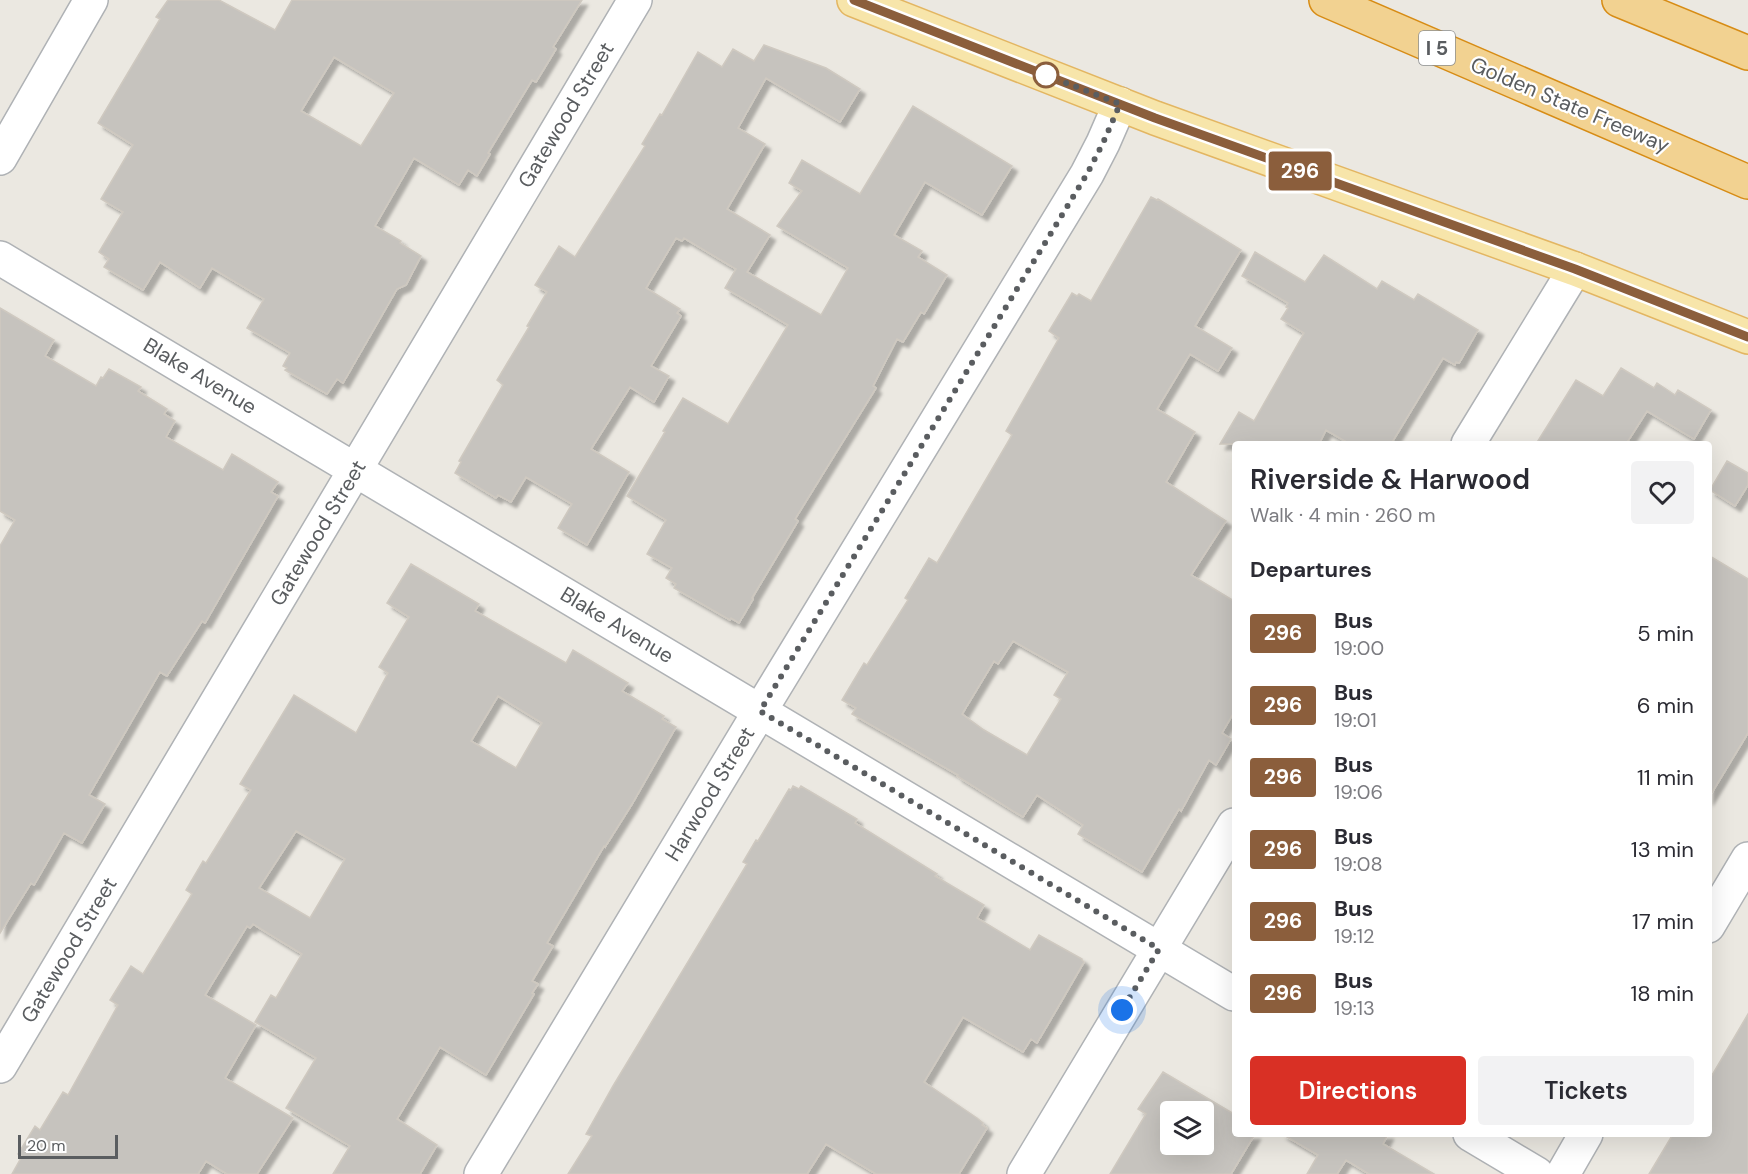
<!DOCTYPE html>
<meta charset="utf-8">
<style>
:root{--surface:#fff;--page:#f2f2f3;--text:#2b2b33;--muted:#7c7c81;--accent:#d93025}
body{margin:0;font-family:"DM Sans",sans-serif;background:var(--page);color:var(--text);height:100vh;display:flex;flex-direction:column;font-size:22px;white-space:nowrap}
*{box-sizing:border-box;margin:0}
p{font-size:20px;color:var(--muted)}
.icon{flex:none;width:33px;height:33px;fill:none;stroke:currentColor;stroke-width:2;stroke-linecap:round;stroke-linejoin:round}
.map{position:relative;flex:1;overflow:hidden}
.details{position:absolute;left:1232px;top:441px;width:480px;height:696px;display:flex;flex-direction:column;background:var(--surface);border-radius:6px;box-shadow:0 6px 24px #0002}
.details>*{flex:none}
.badge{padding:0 12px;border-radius:4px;font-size:21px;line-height:39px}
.buttons{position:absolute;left:1160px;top:1101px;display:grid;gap:12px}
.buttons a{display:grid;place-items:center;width:54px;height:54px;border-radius:6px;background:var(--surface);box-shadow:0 6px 24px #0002;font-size:30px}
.scale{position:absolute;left:18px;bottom:15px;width:100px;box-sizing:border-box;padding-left:6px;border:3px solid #5a5d60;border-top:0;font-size:16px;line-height:21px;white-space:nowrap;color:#5a5d60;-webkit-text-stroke:4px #fff;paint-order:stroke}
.you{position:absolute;width:30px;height:30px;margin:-15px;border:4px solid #fff;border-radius:50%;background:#1a73e8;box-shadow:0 0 0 9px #1a73e833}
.map>.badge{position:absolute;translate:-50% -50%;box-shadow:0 0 0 3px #fff}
h2{padding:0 18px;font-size:22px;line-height:54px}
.round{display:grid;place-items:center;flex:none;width:63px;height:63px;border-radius:6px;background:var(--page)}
.overview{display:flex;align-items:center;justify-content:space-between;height:102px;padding:0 18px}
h1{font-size:28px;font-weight:600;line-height:45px}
.button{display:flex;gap:12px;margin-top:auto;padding:12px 18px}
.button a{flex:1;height:69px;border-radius:6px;background:var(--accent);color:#fff;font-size:24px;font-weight:600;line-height:69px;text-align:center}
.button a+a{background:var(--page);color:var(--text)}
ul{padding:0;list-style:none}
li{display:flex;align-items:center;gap:18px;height:72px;padding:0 18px}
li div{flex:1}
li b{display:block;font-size:22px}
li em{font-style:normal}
li .badge{min-width:66px;font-weight:700;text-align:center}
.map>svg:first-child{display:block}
.building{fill:#c6c3be;stroke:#cfc9c0;stroke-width:1.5;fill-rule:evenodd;filter:url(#shadow)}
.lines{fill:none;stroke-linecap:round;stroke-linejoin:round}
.minor-casing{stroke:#afb2b5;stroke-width:36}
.major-casing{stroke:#e3b662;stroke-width:36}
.highway-casing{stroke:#d78c15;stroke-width:36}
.minor{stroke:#fff;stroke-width:33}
.major{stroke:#f7e5aa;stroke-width:33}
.highway{stroke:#f2d291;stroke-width:33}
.line-casing{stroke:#fff;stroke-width:14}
.line{stroke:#8b5e3c;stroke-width:9}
.walk{stroke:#5a5d60;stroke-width:6;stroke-dasharray:0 10.8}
.stop-dot{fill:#fff;stroke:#8b5e3c;stroke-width:3}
.labels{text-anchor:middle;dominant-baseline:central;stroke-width:4.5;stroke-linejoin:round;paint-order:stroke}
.shield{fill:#fff;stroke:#8c8e90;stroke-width:1.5}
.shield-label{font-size:20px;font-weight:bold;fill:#5a5d60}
.street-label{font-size:21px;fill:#5a5d60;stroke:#fff}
</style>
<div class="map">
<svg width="1748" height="1174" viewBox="0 0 1748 1174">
<defs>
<filter id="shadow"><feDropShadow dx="5.5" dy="5.5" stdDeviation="1.5" flood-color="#0004"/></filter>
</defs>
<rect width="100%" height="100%" fill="#ebe8e1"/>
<path class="building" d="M 168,0 L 219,0 L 275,30 L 292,0 L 582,0 L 553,47 L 556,49 L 536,82 L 532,80 L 488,153 L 490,154 L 477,176 L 468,170 L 459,185 L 414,158 L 375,226 L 401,241 L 400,243 L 421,256 L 406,285 L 397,289 L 343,383 L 337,379 L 327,394 L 285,370 L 287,368 L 283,366 L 290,353 L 247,328 L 264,299 L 212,268 L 200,288 L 160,262 L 143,290 L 104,267 L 109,259 L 99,252 L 123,212 L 101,199 L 133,145 L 98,123 L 160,19 L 156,17 ZM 334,57 L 394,93 L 361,146 L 301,111 Z
M 764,45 L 826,68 L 860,89 L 840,122 L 766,78 L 738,128 L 765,144 L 727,209 L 770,235 L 747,272 L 821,315 L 848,268 L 777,226 L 802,191 L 789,183 L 802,160 L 860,194 L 913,106 L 1012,166 L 982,215 L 925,182 L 894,235 L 922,251 L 918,257 L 947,275 L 924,314 L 921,312 L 903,342 L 897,339 L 873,386 L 876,388 L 795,519 L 798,521 L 752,598 L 753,599 L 739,623 L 731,618 L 730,620 L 674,588 L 676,584 L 666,578 L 672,568 L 647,554 L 666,520 L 627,496 L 665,432 L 663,431 L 683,398 L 728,424 L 788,325 L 725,288 L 736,269 L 684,238 L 682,241 L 676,238 L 646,288 L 680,309 L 677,313 L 681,316 L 651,366 L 669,376 L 654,402 L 630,387 L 591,449 L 629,472 L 587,545 L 558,528 L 572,504 L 526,477 L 511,502 L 498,495 L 496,498 L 455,473 L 461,462 L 459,461 L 503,385 L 497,380 L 529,327 L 527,326 L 547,292 L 535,285 L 559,246 L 575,257 L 645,146 L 642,144 L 660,114 L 662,115 L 698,52 L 722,67 L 733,49 L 754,61 Z
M 1151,197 L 1157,200 L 1158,199 L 1241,250 L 1195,326 L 1232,348 L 1218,371 L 1190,354 L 1157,409 L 1195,432 L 1166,482 L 1226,521 L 1191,575 L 1234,601 L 1234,712 L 1222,733 L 1231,739 L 1216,765 L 1209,760 L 1181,811 L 1179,809 L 1142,872 L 1078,834 L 1083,825 L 1037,795 L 1023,817 L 957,776 L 958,775 L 852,714 L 856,708 L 842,700 L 864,663 L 867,665 L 908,600 L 905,598 L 929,558 L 937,563 L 1012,435 L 1006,431 L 1059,338 L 1049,331 L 1072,293 L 1077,296 L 1079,294 L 1091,301 ZM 1013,641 L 1068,672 L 1054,695 L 1061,699 L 1027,755 L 984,730 L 962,714 L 994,661 L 998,664 Z
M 1255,252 L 1305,282 L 1324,255 L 1377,289 L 1382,281 L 1414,300 L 1418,294 L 1478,330 L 1459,363 L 1456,362 L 1455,365 L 1443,358 L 1391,444 L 1350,444 L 1326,430 L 1319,444 L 1220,444 L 1239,412 L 1254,421 L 1304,333 L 1281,319 L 1288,308 L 1286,307 L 1288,303 L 1242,276 Z
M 0,308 L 54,340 L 45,356 L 96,386 L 101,377 L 103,378 L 109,369 L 141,387 L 138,391 L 167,409 L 164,414 L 175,421 L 166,437 L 223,470 L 232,454 L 278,482 L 271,492 L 278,496 L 205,623 L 202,621 L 167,676 L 160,672 L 89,795 L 105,804 L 82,843 L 64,833 L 34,885 L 31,883 L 0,933 L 0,546 L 15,520 L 0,511 Z
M 1621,368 L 1654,388 L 1657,383 L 1675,395 L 1678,390 L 1711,410 L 1694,439 L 1647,411 L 1626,444 L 1536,444 L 1576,380 L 1603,396 Z
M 1727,461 L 1748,473 L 1748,485 L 1735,506 L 1710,490 Z
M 1708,555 L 1748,579 L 1748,733 L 1708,799 Z
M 411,564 L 479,604 L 475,611 L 566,663 L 573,650 L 628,683 L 622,691 L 664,716 L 662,719 L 676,727 L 632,804 L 605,847 L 604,846 L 547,943 L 553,946 L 532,981 L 538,984 L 532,993 L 534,994 L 486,1075 L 440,1047 L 397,1119 L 437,1145 L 420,1174 L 333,1174 L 350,1146 L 286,1108 L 316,1058 L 255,1022 L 271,995 L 276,998 L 302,954 L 253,924 L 250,928 L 247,926 L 205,995 L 256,1025 L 225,1078 L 293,1118 L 257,1174 L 227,1174 L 206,1161 L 198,1174 L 12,1174 L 22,1156 L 18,1154 L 35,1126 L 40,1130 L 63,1092 L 68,1095 L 118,1005 L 110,1000 L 131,966 L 143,974 L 192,894 L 186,890 L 203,861 L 206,863 L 251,790 L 240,784 L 294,695 L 356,733 L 388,673 L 379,667 L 409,617 L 387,603 ZM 498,696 L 542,723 L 516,768 L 471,741 ZM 296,831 L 345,859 L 310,918 L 259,888 Z
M 793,786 L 799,789 L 801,786 L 857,819 L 855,823 L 937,874 L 935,876 L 984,905 L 977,918 L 1030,950 L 1039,935 L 1082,959 L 1082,960 L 1084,962 L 1058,1007 L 1037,1043 L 1031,1039 L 1023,1052 L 963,1017 L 924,1082 L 977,1118 L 983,1123 L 982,1125 L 987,1128 L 959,1174 L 876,1174 L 826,1144 L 807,1174 L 568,1174 L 592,1136 L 586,1134 L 613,1086 L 747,864 L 743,862 L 756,840 L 758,841 L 789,789 L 791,790 Z
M 1748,1014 L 1748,1174 L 1649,1174 L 1673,1134 L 1708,1134 L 1708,1082 Z
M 1163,1072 L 1234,1114 L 1234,1134 L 1255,1134 L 1231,1174 L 1110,1174 L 1146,1114 L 1138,1109 ZM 1170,1112 L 1203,1112 L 1203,1144 L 1170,1144 Z
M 1282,1134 L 1388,1134 L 1383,1144 L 1434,1174 L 1369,1174 L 1346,1160 L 1337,1174 L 1307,1174 L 1318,1155 Z"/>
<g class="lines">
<defs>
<path id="minor" d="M 0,158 L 91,0
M 0,258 L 1234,994
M 1468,444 L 1575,269
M 1708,926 L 1748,859
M 0,1066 L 635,0
M 1470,1134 L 1537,1174
M 481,1174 L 760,711 L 1087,174 L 1103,143 L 1120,104
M 1024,1174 L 1234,825
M 1563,1174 L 1586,1134"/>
<path id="major" d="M 854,0 L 1155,118 L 1575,269 L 1748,337"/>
<path id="highway" d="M 1326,0 L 1748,182
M 1619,0 L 1748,53"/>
</defs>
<use href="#minor" class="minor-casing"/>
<use href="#major" class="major-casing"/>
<use href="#highway" class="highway-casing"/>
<use href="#minor" class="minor"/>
<use href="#major" class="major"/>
<use href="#highway" class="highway"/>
</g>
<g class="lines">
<defs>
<path id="line" d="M 854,0 L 1155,118 L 1575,269 L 1748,337"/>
</defs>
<use href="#line" class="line-casing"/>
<use href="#line" class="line"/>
<path class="walk" d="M 1046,75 L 1120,104 L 1103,143 L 1087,174 L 760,711 L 1159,949 L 1122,1010"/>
</g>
<circle class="stop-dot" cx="1046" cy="75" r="12"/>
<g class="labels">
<rect class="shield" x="1419" y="31" width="36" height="34" rx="4.5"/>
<g class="shield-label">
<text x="1437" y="48">I 5</text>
</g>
<g class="street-label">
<text transform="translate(1570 105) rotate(23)">Golden State Freeway</text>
<text transform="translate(566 115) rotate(-59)">Gatewood Street</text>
<text transform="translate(200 376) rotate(31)">Blake Avenue</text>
<text transform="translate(318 533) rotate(-59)">Gatewood Street</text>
<text transform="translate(617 625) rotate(31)">Blake Avenue</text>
<text transform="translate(710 794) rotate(-59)">Harwood Street</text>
<text transform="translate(69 950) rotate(-59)">Gatewood Street</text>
</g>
</g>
</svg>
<div class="buttons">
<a><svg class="icon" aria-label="layers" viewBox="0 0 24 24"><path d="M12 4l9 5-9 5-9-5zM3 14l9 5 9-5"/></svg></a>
</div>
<div class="scale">20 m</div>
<div class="you" style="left:1122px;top:1010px"></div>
<b class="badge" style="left:1300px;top:171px;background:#8b5e3c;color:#fff">296</b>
<section class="details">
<div class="overview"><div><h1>Riverside &amp; Harwood</h1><p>Walk · 4 min · 260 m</p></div><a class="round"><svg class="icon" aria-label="heart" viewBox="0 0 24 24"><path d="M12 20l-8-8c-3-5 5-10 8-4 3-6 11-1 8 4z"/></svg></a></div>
<h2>Departures</h2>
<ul>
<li><span class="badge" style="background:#8b5e3c;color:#fff">296</span><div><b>Bus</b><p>19:00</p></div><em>5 min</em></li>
<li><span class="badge" style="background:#8b5e3c;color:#fff">296</span><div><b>Bus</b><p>19:01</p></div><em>6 min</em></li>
<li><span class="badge" style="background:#8b5e3c;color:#fff">296</span><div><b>Bus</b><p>19:06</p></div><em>11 min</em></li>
<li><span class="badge" style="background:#8b5e3c;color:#fff">296</span><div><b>Bus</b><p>19:08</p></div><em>13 min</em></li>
<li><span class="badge" style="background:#8b5e3c;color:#fff">296</span><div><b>Bus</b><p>19:12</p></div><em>17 min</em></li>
<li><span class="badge" style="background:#8b5e3c;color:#fff">296</span><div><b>Bus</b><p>19:13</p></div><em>18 min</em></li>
</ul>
<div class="button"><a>Directions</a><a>Tickets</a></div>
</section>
</div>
